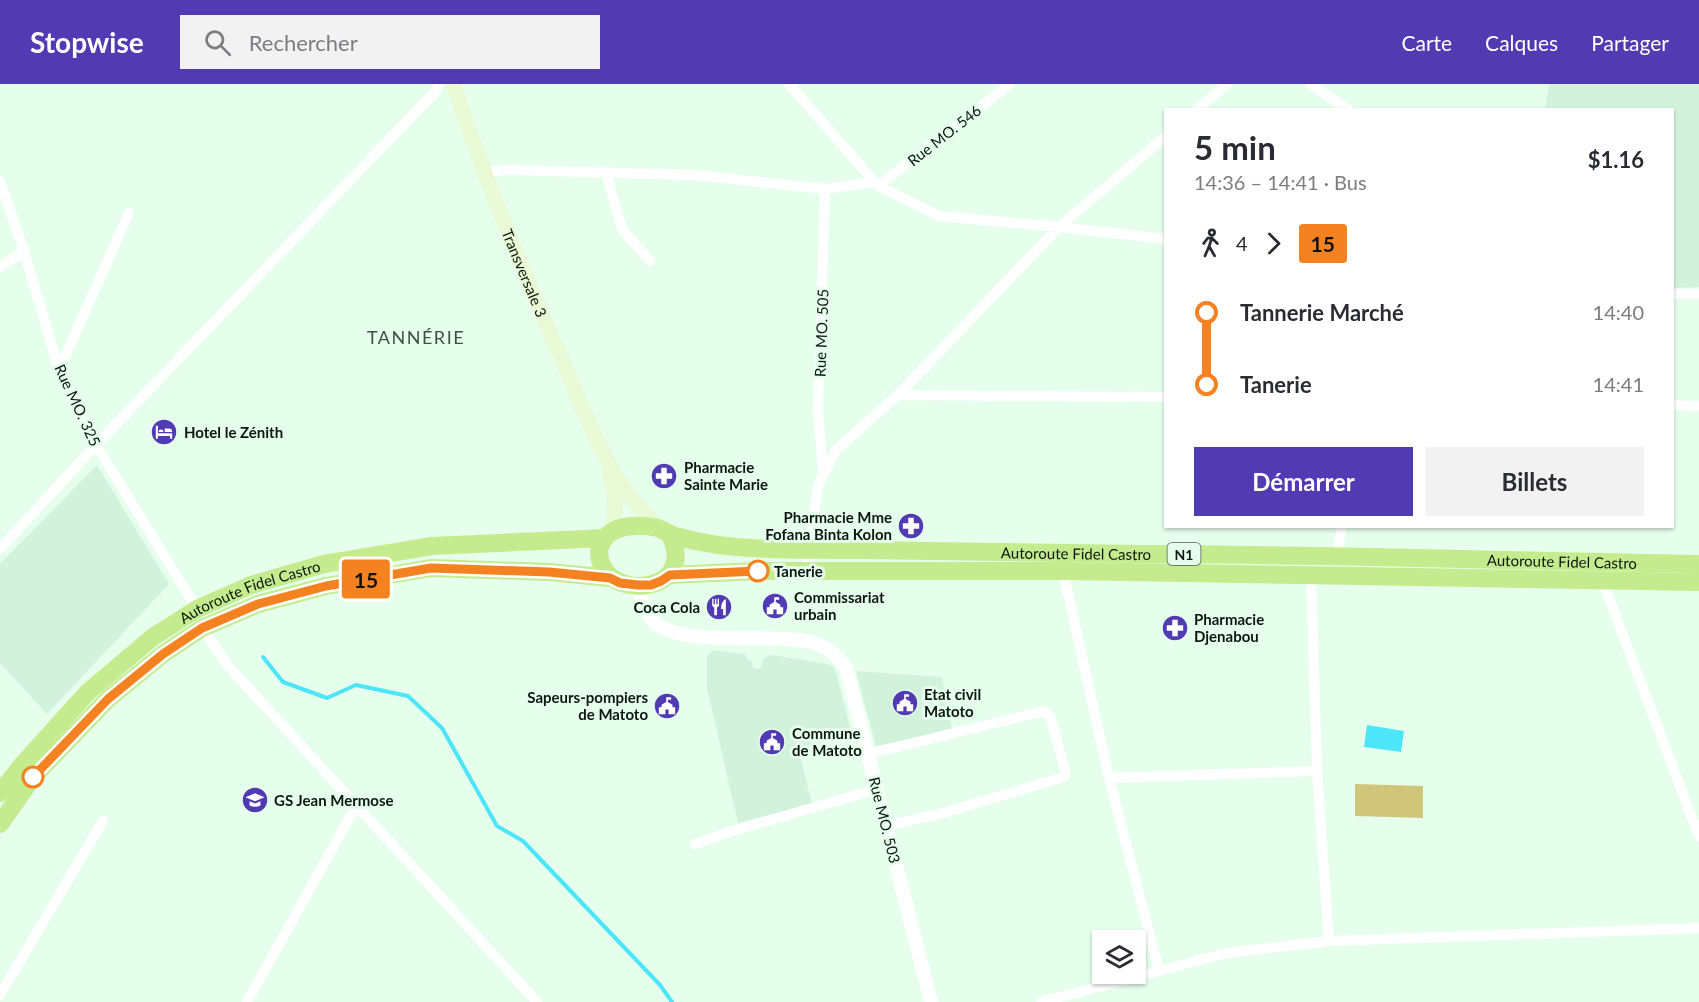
<!DOCTYPE html>
<html lang="fr">
<meta charset="utf-8">
<style>
:root{--surface:#fff;--page:#f2f2f3;--text:#2b2b33;--muted:#7c7c81;--accent:#503bb3}
body{margin:0;font-family:Lato,sans-serif;background:var(--page);color:var(--text);height:100vh;display:flex;flex-direction:column;font-size:22px;white-space:nowrap}
*{box-sizing:border-box;margin:0}
p{font-size:20px;color:var(--muted)}
.icon{flex:none;width:33px;height:33px;fill:none;stroke:currentColor;stroke-width:2;stroke-linecap:round;stroke-linejoin:round}
.map{position:relative;flex:1;overflow:hidden}
.panel{position:absolute;left:1164px;top:24px;width:510px;height:420px;display:flex;flex-direction:column;background:var(--surface);border-radius:0px;box-shadow:0 2px 4px #0004}
.panel>*{flex:none}
.badge{padding:0 12px;border-radius:4px;font-size:21px;line-height:39px}
.fabs{position:absolute;left:1092px;top:846px;display:grid;gap:12px}
.fabs a{display:grid;place-items:center;width:54px;height:54px;border-radius:0px;background:var(--surface);box-shadow:0 2px 4px #0004;font-size:30px}
.map>.badge{position:absolute;translate:-50% -50%;box-shadow:0 0 0 3px #fff}
.legs{display:flex;align-items:center;gap:9px;height:66px;padding:0 30px;font-size:20px}
.legs p{margin-inline-start:auto}
.overview{display:flex;align-items:center;justify-content:space-between;height:102px;padding:0 30px}
h1{font-size:33px;font-weight:700;line-height:45px}
.cta{display:flex;gap:12px;margin-top:auto;padding:12px 30px}
.cta a{flex:1;height:69px;border-radius:0px;background:var(--accent);color:#fff;font-size:24px;font-weight:700;line-height:69px;text-align:center}
.cta a+a{background:var(--page);color:var(--text)}
ul{padding:0 30px;list-style:none}
li{display:flex;align-items:center;gap:21px;height:72px;font-size:22px}
li i{display:grid;place-items:center;width:9px;height:100%;margin:0 8px;background:currentColor}
li i::after{content:'';width:15px;height:15px;margin:-8px;border:4px solid;border-radius:50%;background:var(--surface)}
li p{margin-inline-start:auto}
li:first-child i{background:linear-gradient(#0000 50%,currentColor 0)}
li:last-child i{background:linear-gradient(currentColor 50%,#0000 0)}
header{display:flex;align-items:center;gap:36px;box-sizing:border-box;height:84px;padding:0 30px;background:var(--accent);color:#fff}
header strong{font-size:28px}
nav{display:flex;gap:33px;margin-inline-start:auto;font-size:21px}
.search{width:420px;height:54px;background:var(--page);display:flex;align-items:center;gap:15px;box-sizing:border-box;padding:0 21px;border-radius:0px;color:var(--muted);font-size:22px}
.map>svg:first-child{display:block}
.built{fill:#d2f2dc}
.green{fill:#d0c67b}
.water{fill:#4de6f8}
.lines{fill:none;stroke-linecap:round;stroke-linejoin:round}
.stream{stroke:#4de6f8;stroke-width:4}
.minor{stroke:#fff;stroke-width:10}
.tertiary{stroke:#fff;stroke-width:14}
.secondary{stroke:#e9f8d5;stroke-width:15}
.trunk{stroke:#c4ec8f;stroke-width:18}
.line-1-casing{stroke:#fff;stroke-width:14}
.line-1{stroke:#f58220;stroke-width:9}
.stop-1-dot{fill:#fff;stroke:#f58220;stroke-width:3}
.labels{text-anchor:middle;dominant-baseline:central;stroke-width:6;stroke-linejoin:round;paint-order:stroke}
.shield{fill:#e5ffec;stroke:#4e5c52;stroke-width:1.5}
.shield-label{font-size:14px;font-weight:bold;fill:#0d1610}
.street-label{font-size:15px;fill:#0d1610;stroke:#e5ffec}
.poi-label{font-size:15px;font-weight:bold;fill:#0d1610;stroke:#e5ffec;text-anchor:start}
.stop-label{font-size:15px;font-weight:bold;fill:#0d1610;stroke:#e5ffec;text-anchor:start}
.quarter-label{font-size:18px;letter-spacing:1.5px;fill:#3d5244;stroke:#e5ffec}
</style>
<header>
<strong>Stopwise</strong>
<div class="search"><svg class="icon" aria-label="search" viewBox="0 0 24 24"><circle cx="10" cy="10" r="6"/><path d="M15 15l6 6"/></svg>Rechercher</div>
<nav><a>Carte</a><a>Calques</a><a>Partager</a></nav>
</header>
<div class="map">
<svg width="1699" height="918" viewBox="0 0 1699 918">
<rect width="100%" height="100%" fill="#e5ffec"/>
<path class="built" d="M 1549,0 L 1699,0 L 1699,203 L 1673,204 L 1672,26 L 1545,25 Z
M 97,381 L 169,500 L 47,630 L 0,579 L 0,480 Z
M 713,566 L 745,570 L 748,576 L 752,577 L 753,584 L 761,585 L 762,577 L 766,573 L 773,571 L 827,580 L 835,584 L 852,651 L 798,664 L 812,720 L 738,739 L 707,604 L 707,572 Z
M 856,587 L 942,593 L 952,646 L 876,662 Z"/>
<path class="green" d="M 1355,700 L 1423,702 L 1423,734 L 1355,732 Z"/>
<path class="water" d="M 1367,641 L 1404,647 L 1401,668 L 1364,663 Z"/>
<g class="lines">
<path class="stream" d="M 263,573 L 283,598 L 327,614 L 356,601 L 408,612 L 442,644 L 497,742 L 523,757 L 660,901 L 672,918"/>
<path class="minor" d="M 789,0 L 878,102 L 939,132 L 1059,143 L 1166,155
M 1310,0 L 1349,26
M 1197,26 L 1227,0
M 606,88 L 622,145 L 650,177
M 484,89 L 504,86 L 695,91 L 825,105 L 874,98
M 0,97 L 24,167 L 59,286 L 85,343 L 197,525
M 878,102 L 1010,0
M 0,183 L 24,167
M 1672,210 L 1699,210
M 59,286 L 129,129
M 898,311 L 1166,313
M 1672,321 L 1699,322
M 823,389 L 818,326 L 825,105
M 0,465 L 96,361 L 436,7 L 439,0
M 1337,472 L 1342,442
M 806,487 L 818,402 L 836,366 L 898,311 L 1059,143 L 1166,52
M 1063,487 L 1109,694 L 1159,886
M 1311,492 L 1317,687 L 1329,857
M 1602,496 L 1699,752
M 202,544 L 229,583 L 537,918
M 868,670 L 1044,627 L 1050,632 L 1065,686 L 1065,691 L 1061,694 L 939,730 L 886,742
M 1109,694 L 1317,687
M 695,760 L 739,745 L 877,705
M 0,911 L 103,737
M 247,918 L 356,722
M 1041,918 L 1227,869 L 1329,857 L 1699,844"/>
<path class="tertiary" d="M 638,501 C 641,513 643,525 651,535 C 679,568 783,544 822,562 C 833,567 839,575 846,584 L 931,918"/>
<g class="secondary">
<path id="s1" d="M 453,0 C 485,94 522,186 562,276 C 581,319 597,365 624,404 C 634,419 647,431 660,444"/>
<path d="M 609,449 C 618,428 615,412 610,390"/>
</g>
<g class="trunk">
<path id="s2" d="M 670,451 C 697,506 619,516 603,483 C 597,473 598,463 605,454 C 616,440 642,440 658,444 C 664,446 668,450 675,452 C 689,456 703,459 718,461 C 766,467 814,465 862,466 C 955,468 1047,469 1139,470 C 1326,470 1512,477 1699,480"/>
<path d="M 670,491 L 759,487 L 1063,487 L 1699,498"/>
<path id="s3" d="M 0,709 L 22,681 L 88,608 L 153,553 L 197,525 L 251,501 L 324,480 L 432,462 L 605,454"/>
<path d="M 0,740 L 33,693 L 108,615 L 163,570 L 202,544 L 258,520 L 326,502 L 431,484 L 549,488 L 610,494"/>
</g>
</g>
<g class="lines">
<defs>
<path id="line-1" d="M 33,693 L 108,615 L 163,570 L 202,544 L 258,520 L 326,502 L 431,484 L 549,488 L 610,494 L 620,499 L 638,501 L 651,501 L 661,497 L 670,491 L 758,487"/>
</defs>
<use href="#line-1" class="line-1-casing"/>
<use href="#line-1" class="line-1"/>
</g>
<defs>
<symbol id="hotel-disc" viewBox="-11 -11 22 22"><circle r="9.5" fill="#503bb3" stroke="#e5ffec"/><path d="M-6-4.5h1.5V1H6V5H4.5V3h-9V5H-6ZM-4 0a1.8 1.8 0 1 1 3.6 0ZM.5 0V-2.5h3Q6-2.5 6 0Z" fill="#fff"/></symbol>
<symbol id="pharmacy-disc" viewBox="-11 -11 22 22"><circle r="9.5" fill="#503bb3" stroke="#e5ffec"/><path d="M-2-6h4v4h4v4h-4v4h-4v-4h-4v-4h4Z" fill="#fff"/></symbol>
<symbol id="civic-disc" viewBox="-11 -11 22 22"><circle r="9.5" fill="#503bb3" stroke="#e5ffec"/><path d="M-.6-6.5H3V-4.5H.6V-3L4-1V1h2V6H-6V1h2V-1L-.6-3ZM-1.2 2.5V6h2.4V2.5Z" fill="#fff"/></symbol>
<symbol id="restaurant-disc" viewBox="-11 -11 22 22"><circle r="9.5" fill="#503bb3" stroke="#e5ffec"/><path d="M-5-6h1v4h1v-4h1v4h1v-4h1v5L-1.5 .5V6h-2V.5L-5-1ZM5-6V6H3V1.5H1.5Q1.5-4 5-6Z" fill="#fff"/></symbol>
<symbol id="school-disc" viewBox="-11 -11 22 22"><circle r="9.5" fill="#503bb3" stroke="#e5ffec"/><path d="M0-5L7-2L0 1L-7-2ZM-4 1L0 2.5L4 1V4Q0 6-4 4Z" fill="#fff"/></symbol>
</defs>
<g fill-rule="evenodd">
<use href="#hotel-disc" x="149" y="333" width="30" height="30"/>
<use href="#pharmacy-disc" x="649" y="377" width="30" height="30"/>
<use href="#pharmacy-disc" x="896" y="427" width="30" height="30"/>
<use href="#civic-disc" x="760" y="507" width="30" height="30"/>
<use href="#restaurant-disc" x="704" y="508" width="30" height="30"/>
<use href="#pharmacy-disc" x="1160" y="529" width="30" height="30"/>
<use href="#civic-disc" x="890" y="604" width="30" height="30"/>
<use href="#civic-disc" x="652" y="607" width="30" height="30"/>
<use href="#civic-disc" x="757" y="643" width="30" height="30"/>
<use href="#school-disc" x="240" y="701" width="30" height="30"/>
</g>
<g class="stop-1-dot">
<circle cx="758" cy="487" r="10"/>
<circle cx="33" cy="693" r="10"/>
</g>
<g class="labels">
<rect class="shield" x="1167.5" y="459" width="33" height="22" rx="4.5"/>
<g class="shield-label">
<text x="1184" y="470">N1</text>
</g>
<g class="street-label">
<text transform="translate(944 51) rotate(-38)">Rue MO. 546</text>
<text stroke="none"><textPath href="#s1" startOffset="202">Transversale 3</textPath></text>
<text transform="translate(821 249) rotate(-88)">Rue MO. 505</text>
<text transform="translate(78 321) rotate(65)">Rue MO. 325</text>
<text stroke="none"><textPath href="#s2" startOffset="626">Autoroute Fidel Castro</textPath></text>
<text stroke="none"><textPath href="#s2" startOffset="1112">Autoroute Fidel Castro</textPath></text>
<text stroke="none"><textPath href="#s3" startOffset="327">Autoroute Fidel Castro</textPath></text>
<text transform="translate(885 736) rotate(76)">Rue MO. 503</text>
</g>
<g class="poi-label">
<text x="184" y="348">Hotel le Zénith</text>
<text x="684" y="383">Pharmacie<tspan x="684" dy="17">Sainte Marie</tspan></text>
<text x="892" y="433" text-anchor="end">Pharmacie Mme<tspan x="892" dy="17">Fofana Binta Kolon</tspan></text>
<text x="794" y="513">Commissariat<tspan x="794" dy="17">urbain</tspan></text>
<text x="700" y="523" text-anchor="end">Coca Cola</text>
<text x="1194" y="535">Pharmacie<tspan x="1194" dy="17">Djenabou</tspan></text>
<text x="924" y="610">Etat civil<tspan x="924" dy="17">Matoto</tspan></text>
<text x="648" y="613" text-anchor="end">Sapeurs-pompiers<tspan x="648" dy="17">de Matoto</tspan></text>
<text x="792" y="649">Commune<tspan x="792" dy="17">de Matoto</tspan></text>
<text x="274" y="716">GS Jean Mermose</text>
</g>
<g class="stop-label">
<text x="774" y="487">Tanerie</text>
</g>
<g class="quarter-label">
<text x="416" y="253">TANNÉRIE</text>
</g>
</g>
</svg>
<div class="fabs">
<a><svg class="icon" aria-label="layers" viewBox="0 0 24 24"><path d="M12 4l9 5-9 5-9-5zM3 14l9 5 9-5"/></svg></a>
</div>
<b class="badge" style="left:366px;top:495px;background:#f58220;color:#111">15</b>
<section class="panel">
<div class="overview"><div><h1>5 min</h1><p>14:36 – 14:41 · Bus</p></div><b>$1.16</b></div>
<div class="legs"><svg class="icon" aria-label="walk" viewBox="0 0 24 24"><circle cx="13" cy="4" r="2"/><path d="M13 8l-2 6 4 7M11 14l-3 7M7 12l3-4h3l4 4"/></svg>4<svg class="icon" aria-label="forward" viewBox="0 0 24 24"><path d="M9 5l7 7-7 7"/></svg><b class="badge" style="background:#f58220;color:#111">15</b></div>
<ul>
<li><i style="color:#f58220"></i><b>Tannerie Marché</b><p>14:40</p></li>
<li><i style="color:#f58220"></i><b>Tanerie</b><p>14:41</p></li>
</ul>
<div class="cta"><a>Démarrer</a><a>Billets</a></div>
</section>
</div>
